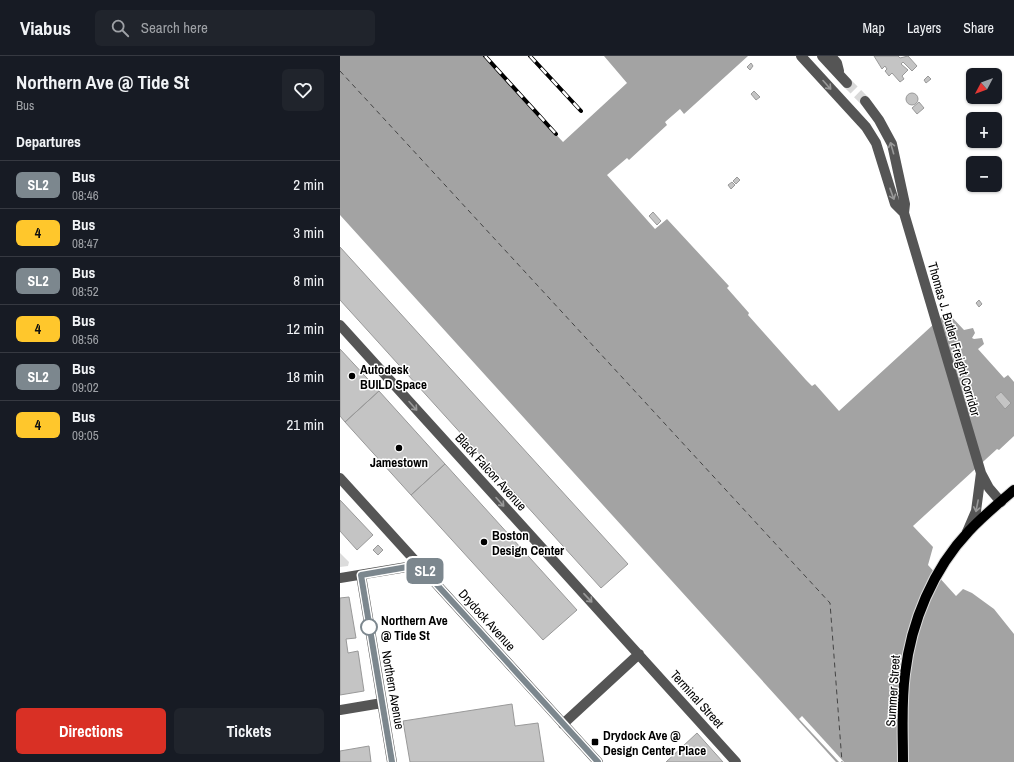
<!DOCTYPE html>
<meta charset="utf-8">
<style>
:root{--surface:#171b24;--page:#20242c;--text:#f1f3f6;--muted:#9ea1a6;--line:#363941;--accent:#d93025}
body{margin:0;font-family:"Archivo Narrow",sans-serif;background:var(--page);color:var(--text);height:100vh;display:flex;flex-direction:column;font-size:15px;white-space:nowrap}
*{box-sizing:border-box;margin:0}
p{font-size:13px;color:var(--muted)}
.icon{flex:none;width:22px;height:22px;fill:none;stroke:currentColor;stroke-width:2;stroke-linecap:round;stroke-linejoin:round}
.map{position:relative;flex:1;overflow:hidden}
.side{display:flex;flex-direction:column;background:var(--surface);width:340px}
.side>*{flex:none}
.badge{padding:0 8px;border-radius:6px;font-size:14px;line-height:26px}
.needle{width:26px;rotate:229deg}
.tools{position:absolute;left:626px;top:12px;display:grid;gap:8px}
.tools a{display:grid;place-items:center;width:36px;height:36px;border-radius:6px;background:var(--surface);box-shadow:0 1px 3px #0004;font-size:20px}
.map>.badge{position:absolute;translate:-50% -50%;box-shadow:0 0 0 2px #fff}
h2{padding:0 16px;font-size:15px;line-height:36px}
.round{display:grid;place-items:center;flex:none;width:42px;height:42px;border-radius:6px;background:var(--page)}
.head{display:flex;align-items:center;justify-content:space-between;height:68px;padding:0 16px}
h1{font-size:19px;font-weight:700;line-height:30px}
.primary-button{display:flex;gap:8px;margin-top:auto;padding:8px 16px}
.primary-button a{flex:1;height:46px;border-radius:6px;background:var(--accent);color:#fff;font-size:16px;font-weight:700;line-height:46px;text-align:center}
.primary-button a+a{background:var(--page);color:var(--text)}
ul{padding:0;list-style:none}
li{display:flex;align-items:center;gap:12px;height:48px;padding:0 16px;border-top:1px solid var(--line)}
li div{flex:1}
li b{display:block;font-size:15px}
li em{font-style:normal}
li .badge{min-width:44px;font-weight:700;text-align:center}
header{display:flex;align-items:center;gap:24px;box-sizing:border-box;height:56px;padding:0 20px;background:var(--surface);border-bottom:1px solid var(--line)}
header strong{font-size:19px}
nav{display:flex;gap:22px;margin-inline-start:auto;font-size:14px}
.search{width:280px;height:36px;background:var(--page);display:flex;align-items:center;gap:10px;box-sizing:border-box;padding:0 14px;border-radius:6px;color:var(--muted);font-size:15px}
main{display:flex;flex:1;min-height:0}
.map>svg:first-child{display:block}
.green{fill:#dcdcdc}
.water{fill:#a3a3a3}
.pier{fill:#fff}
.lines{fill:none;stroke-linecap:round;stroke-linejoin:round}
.ferry{stroke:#444;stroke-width:1;stroke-dasharray:5 4;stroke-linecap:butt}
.building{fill:#c4c4c4;stroke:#999}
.minor-tunnel{stroke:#d9d9d9;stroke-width:10;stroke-dasharray:10 5;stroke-linecap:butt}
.major-casing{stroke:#dbdbdb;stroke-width:12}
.minor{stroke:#555;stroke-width:10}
.major{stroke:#000;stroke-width:10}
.rail-casing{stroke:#000;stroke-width:4}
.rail{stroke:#fff;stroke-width:2.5;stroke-dasharray:8;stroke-linecap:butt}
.oneway{stroke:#999}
.line-casing{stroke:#fff;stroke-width:9}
.line{stroke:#7c878e;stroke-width:6}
.poi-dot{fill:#000;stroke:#fff;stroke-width:1.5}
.stop-dot{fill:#fff;stroke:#7c878e;stroke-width:2}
.labels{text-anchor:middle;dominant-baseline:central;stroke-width:3;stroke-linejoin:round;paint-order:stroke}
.street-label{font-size:13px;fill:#000;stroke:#fff}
.poi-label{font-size:13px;font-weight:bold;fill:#000;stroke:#fff;text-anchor:start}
.stop-label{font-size:13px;font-weight:bold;fill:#000;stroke:#fff;text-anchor:start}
</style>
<header>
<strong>Viabus</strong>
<div class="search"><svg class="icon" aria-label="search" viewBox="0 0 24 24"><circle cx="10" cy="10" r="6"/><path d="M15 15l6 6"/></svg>Search here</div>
<nav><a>Map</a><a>Layers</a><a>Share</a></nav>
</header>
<main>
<section class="side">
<div class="head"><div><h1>Northern Ave @ Tide St</h1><p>Bus</p></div><a class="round"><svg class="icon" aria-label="heart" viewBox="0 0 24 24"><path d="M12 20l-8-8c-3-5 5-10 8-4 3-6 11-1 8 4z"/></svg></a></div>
<h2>Departures</h2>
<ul>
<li><span class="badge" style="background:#7c878e;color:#fff">SL2</span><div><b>Bus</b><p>08:46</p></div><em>2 min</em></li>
<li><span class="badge" style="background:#ffc72c;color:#111">4</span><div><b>Bus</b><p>08:47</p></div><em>3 min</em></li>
<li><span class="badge" style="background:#7c878e;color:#fff">SL2</span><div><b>Bus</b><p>08:52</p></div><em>8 min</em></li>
<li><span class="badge" style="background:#ffc72c;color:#111">4</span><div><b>Bus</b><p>08:56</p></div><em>12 min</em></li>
<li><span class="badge" style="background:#7c878e;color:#fff">SL2</span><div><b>Bus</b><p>09:02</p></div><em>18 min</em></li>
<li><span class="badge" style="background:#ffc72c;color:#111">4</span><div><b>Bus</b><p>09:05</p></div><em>21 min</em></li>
</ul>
<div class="primary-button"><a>Directions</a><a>Tickets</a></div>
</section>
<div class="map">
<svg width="674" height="706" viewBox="0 0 674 706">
<rect width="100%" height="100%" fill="#fff"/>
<path class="green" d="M 0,497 L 9,506 L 8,510 L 0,511 Z"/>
<path class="water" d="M 0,0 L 143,0 L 223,86 L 287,27 L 264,0 L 408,0 L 344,58 L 340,53 L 325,66 L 327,69 L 289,104 L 287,102 L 267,119 L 315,173 L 327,163 L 389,230 L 387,232 L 409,257 L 408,259 L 466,324 L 472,330 L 475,328 L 499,355 L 607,256 L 624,274 L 633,272 L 635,277 L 632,282 L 634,283 L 642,282 L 644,288 L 638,293 L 664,322 L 668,319 L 674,326 L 674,380 L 659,394 L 657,393 L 573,470 L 593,491 L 588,509 L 616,540 L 623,533 L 632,537 L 654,553 L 674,578 L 674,706 L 496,706 L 0,159 Z"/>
<path class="pier" d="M 462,660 L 504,706 L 499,706 L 459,663 Z"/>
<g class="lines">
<path class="ferry" d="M 0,15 L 490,547 L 502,706"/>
</g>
<path class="building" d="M 534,0 L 558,0 L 560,2 L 568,0 L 577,10 L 572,15 L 563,6 L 561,8 L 568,14 L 562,20 L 564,23 L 560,26 L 552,17 L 549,20 L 545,15 L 547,13 L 545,10 L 542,13 Z
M 411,7 L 413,10 L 410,14 L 407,11 Z
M 588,20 L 591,23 L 586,27 L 584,24 Z
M 414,35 L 420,41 L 416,44 L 411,38 Z
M566 43a6 6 0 1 1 12 0a6 6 0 1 1-12 0Z
M 579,46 L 584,52 L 577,58 L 572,52 Z
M 397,121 L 400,124 L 396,128 L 393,125 Z
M 392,126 L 395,129 L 391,133 L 388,129 Z
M 313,156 L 321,165 L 317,169 L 309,160 Z
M 0,191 L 288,508 L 261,532 L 0,244 Z
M 639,244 L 642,248 L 639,251 L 636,247 Z
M 0,293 L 39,335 L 5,366 L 0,360 Z
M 39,335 L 105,408 L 71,439 L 5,366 Z
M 661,336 L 671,347 L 665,353 L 655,341 Z
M 105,408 L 237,554 L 203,584 L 71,439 Z
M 0,444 L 33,479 L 17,494 L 0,475 Z
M 38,489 L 43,494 L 38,499 L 33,494 Z
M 9,541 L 16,582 L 6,583 L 8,597 L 18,595 L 24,635 L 0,639 L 0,542 Z
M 172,648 L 175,670 L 198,667 L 204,706 L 70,706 L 63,665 Z
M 357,677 L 383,706 L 326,706 Z
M 29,690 L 31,706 L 0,706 L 0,695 Z"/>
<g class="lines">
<path class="minor-tunnel" d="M 507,27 L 525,45"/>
<defs>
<path id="major" d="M 563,706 C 563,677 561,647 565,618 C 571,566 593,513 629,475 C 643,460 659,447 674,434"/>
</defs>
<use href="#major" class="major-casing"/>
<path class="minor" d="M 461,0 L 526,71 L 536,87 L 555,148 L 564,157 L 641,417 L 649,432 L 661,446
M 482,0 L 507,27
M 491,0 L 497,7 L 499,15
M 525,45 L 539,64 L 552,88 L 565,148 L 564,157
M 0,269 L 396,706
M 0,422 L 258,706
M 627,476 L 636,455 L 641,417
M 21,519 L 52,706
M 0,522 L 79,509
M 0,654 L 42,647
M 223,668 L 299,598"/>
<use href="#major" class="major"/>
<defs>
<path id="rail" d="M 145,0 L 216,78
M 190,0 L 241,55"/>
</defs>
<use href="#rail" class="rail-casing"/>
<use href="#rail" class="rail"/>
</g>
<defs><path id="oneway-shaft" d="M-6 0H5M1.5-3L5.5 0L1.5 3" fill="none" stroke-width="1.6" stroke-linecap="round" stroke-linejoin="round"/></defs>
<g class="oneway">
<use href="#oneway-shaft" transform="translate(487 29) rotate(48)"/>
<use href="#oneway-shaft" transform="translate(552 92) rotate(-106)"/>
<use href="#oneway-shaft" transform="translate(552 138) rotate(70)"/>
<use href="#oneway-shaft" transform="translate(73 350) rotate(48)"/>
<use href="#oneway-shaft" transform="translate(160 446) rotate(48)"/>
<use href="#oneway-shaft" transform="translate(637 450) rotate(101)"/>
<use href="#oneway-shaft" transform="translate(248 542) rotate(47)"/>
</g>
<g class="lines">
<defs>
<path id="line" d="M 52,706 L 21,519 L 79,509 L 258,706"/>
</defs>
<use href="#line" class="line-casing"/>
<use href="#line" class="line"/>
</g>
<g class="poi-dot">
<circle cx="12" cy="320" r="4"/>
<circle cx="59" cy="392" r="4"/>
<circle cx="144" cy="486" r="4"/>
<rect x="251" y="682" width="8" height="8" rx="2"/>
</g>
<circle class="stop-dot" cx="29" cy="571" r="8"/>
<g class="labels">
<g class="street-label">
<text transform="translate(614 283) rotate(74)">Thomas J. Butler Freight Corridor</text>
<text transform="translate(151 416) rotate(48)">Black Falcon Avenue</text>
<text transform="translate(147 564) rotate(48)">Drydock Avenue</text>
<text transform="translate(53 634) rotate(80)">Northern Avenue</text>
<text transform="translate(553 635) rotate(-86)">Summer Street</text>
<text transform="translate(357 643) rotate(48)">Terminal Street</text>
</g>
<g class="poi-label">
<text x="20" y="313">Autodesk<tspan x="20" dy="15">BUILD Space</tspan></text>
<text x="59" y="406" text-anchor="middle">Jamestown</text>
<text x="152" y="479">Boston<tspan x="152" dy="15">Design Center</tspan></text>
<text x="263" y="679">Drydock Ave @<tspan x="263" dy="15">Design Center Place</tspan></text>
</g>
<g class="stop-label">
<text x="41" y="564">Northern Ave<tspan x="41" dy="15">@ Tide St</tspan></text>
</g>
</g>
</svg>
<div class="tools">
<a><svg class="needle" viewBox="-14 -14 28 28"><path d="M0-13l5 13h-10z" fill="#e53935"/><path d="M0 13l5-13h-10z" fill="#9ea1a6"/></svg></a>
<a>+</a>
<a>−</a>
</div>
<b class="badge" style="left:85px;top:515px;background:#7c878e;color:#fff">SL2</b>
</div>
</main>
